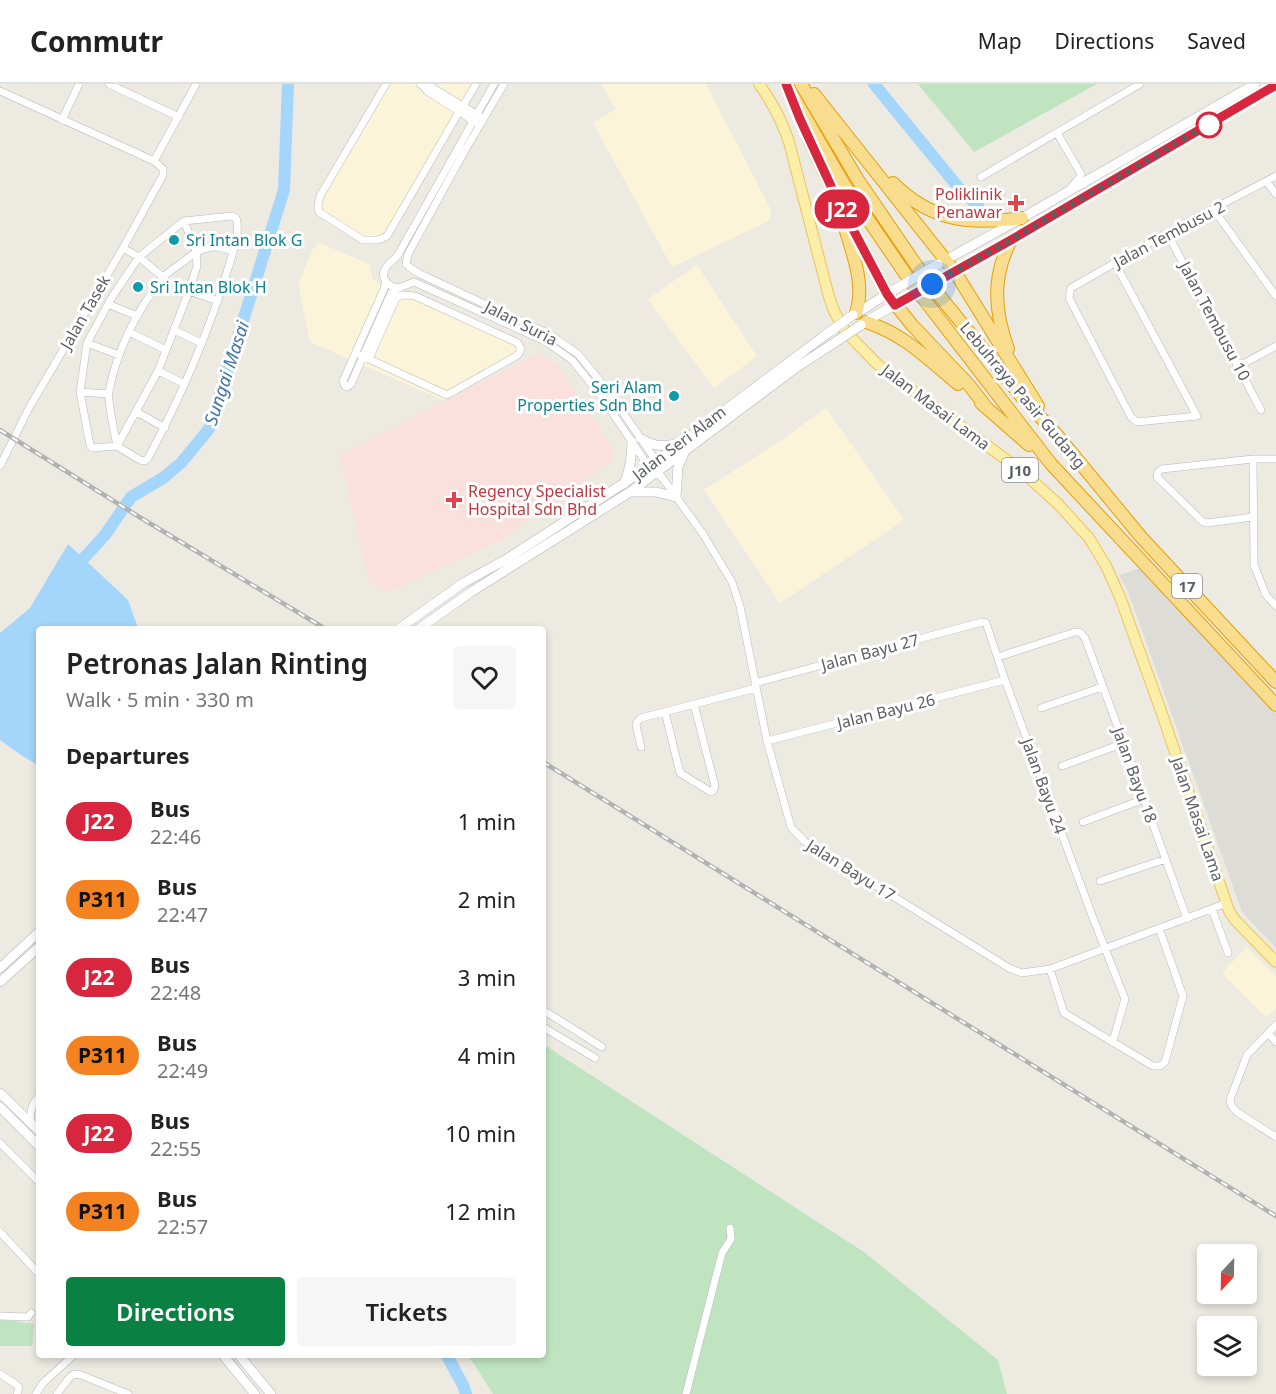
<!DOCTYPE html>
<meta charset="utf-8">
<style>
:root{--surface:#fff;--page:#f6f6f6;--text:#222;--muted:#767676;--line:#e0e0e0;--accent:#0b8043}
body{margin:0;font-family:"Noto Sans",sans-serif;background:var(--page);color:var(--text);height:100vh;display:flex;flex-direction:column;font-size:22px;white-space:nowrap}
*{box-sizing:border-box;margin:0}
p{font-size:20px;color:var(--muted)}
.icon{flex:none;width:33px;height:33px;fill:none;stroke:currentColor;stroke-width:2;stroke-linecap:round;stroke-linejoin:round}
.map{position:relative;flex:1;overflow:hidden}
.panel{position:absolute;left:36px;top:542px;width:510px;height:732px;display:flex;flex-direction:column;background:var(--surface);border-radius:6px;box-shadow:0 3px 9px #0003}
.panel>*{flex:none}
.badge{padding:0 12px;border-radius:20px;font-size:21px;line-height:39px}
.needle{width:39px;rotate:202deg}
.controls{position:absolute;left:1197px;top:1160px;display:grid;gap:12px}
.controls a{display:grid;place-items:center;width:60px;height:60px;border-radius:6px;background:var(--surface);box-shadow:0 3px 9px #0003;font-size:30px}
.you{position:absolute;width:30px;height:30px;margin:-15px;border:4px solid #fff;border-radius:50%;background:#1a73e8;box-shadow:0 0 0 9px #1a73e833}
.map>.badge{position:absolute;translate:-50% -50%;box-shadow:0 0 0 3px #fff}
h2{padding:0 30px;font-size:22px;line-height:54px}
.round{display:grid;place-items:center;flex:none;width:63px;height:63px;border-radius:6px;background:var(--page)}
.summary{display:flex;align-items:center;justify-content:space-between;height:102px;padding:0 30px}
h1{font-size:28px;font-weight:600;line-height:45px}
.action{display:flex;gap:12px;margin-top:auto;padding:12px 30px}
.action a{flex:1;height:69px;border-radius:6px;background:var(--accent);color:#fff;font-size:24px;font-weight:600;line-height:69px;text-align:center}
.action a+a{background:var(--page);color:var(--text)}
ul{padding:0;list-style:none}
li{display:flex;align-items:center;gap:18px;height:78px;padding:0 30px}
li div{flex:1}
li b{display:block;font-size:22px}
li em{font-style:normal}
li .badge{min-width:66px;font-weight:700;text-align:center}
header{display:flex;align-items:center;gap:36px;box-sizing:border-box;height:84px;padding:0 30px;background:var(--surface);border-bottom:2px solid var(--line)}
header strong{font-size:28px}
nav{display:flex;gap:33px;margin-inline-start:auto;font-size:21px}
.map>svg:first-child{display:block}
.commercial{fill:#fcf4d8}
.industrial{fill:#dedcd7}
.medical{fill:#fae1de}
.green{fill:#c0e4c0}
.water{fill:#a4d5fb}
.lines{fill:none;stroke-linecap:round;stroke-linejoin:round}
.river{stroke:#a4d5fb;stroke-width:12}
.street-casing{stroke:#b5b8bc;stroke-width:8}
.secondary-casing{stroke:#b4b7bc;stroke-width:10}
.primary-casing{stroke:#ebc35d;stroke-width:12}
.highway-casing{stroke:#e5a00a;stroke-width:14}
.street{stroke:#fff;stroke-width:7}
.secondary{stroke:#fff;stroke-width:9}
.primary{stroke:#fbeea9;stroke-width:10}
.highway{stroke:#f8dd8e;stroke-width:12}
.rail-casing{stroke:#b1b2b2;stroke-width:4.5}
.rail{stroke:#fff;stroke-width:2;stroke-dasharray:7;stroke-linecap:butt}
.secondary-bridge-casing{stroke:#b4b7bc;stroke-width:10;stroke-linecap:butt}
.secondary-bridge{stroke:#fff;stroke-width:9}
.line-casing{stroke:#fff;stroke-width:14}
.line{stroke:#d7263d;stroke-width:9}
.walk{stroke:#5b5e62;stroke-width:6;stroke-dasharray:0 10.8}
.stop-dot{fill:#fff;stroke:#d7263d;stroke-width:3}
.health-dot{fill:#e0444e;stroke:#fff;stroke-width:2}
.culture-dot{fill:#0f9aa8;stroke:#fff;stroke-width:2}
.labels{text-anchor:middle;dominant-baseline:central;stroke-width:6;stroke-linejoin:round;paint-order:stroke}
.shield{fill:#fff;stroke:#8c8e91;stroke-width:1.5}
.shield-label{font-size:15px;font-weight:bold;fill:#5b5e62}
.health-label{font-size:16px;fill:#be3a42;stroke:#fff;text-anchor:end}
.street-label{font-size:16px;fill:#5b5e62;stroke:#fff}
.culture-label{font-size:16px;fill:#0d838f;stroke:#fff;text-anchor:start}
.water-label{font-size:18px;font-style:italic;fill:#4276ac;stroke:#fff}
</style>
<header>
<strong>Commutr</strong>
<nav><a>Map</a><a>Directions</a><a>Saved</a></nav>
</header>
<div class="map">
<svg width="1276" height="1310" viewBox="0 0 1276 1310">
<rect width="100%" height="100%" fill="#edeae2"/>
<path class="commercial" d="M 383,0 L 479,0 L 389,154 L 378,159 L 368,160 L 362,158 L 316,130 L 317,111 Z
M 601,0 L 706,0 L 771,126 L 769,137 L 672,183 L 593,39 L 616,25 Z
M 320,159 L 369,180 L 373,196 L 523,264 L 520,273 L 443,316 L 310,258 L 298,200 L 313,165 Z
M 697,181 L 757,272 L 714,304 L 648,215 Z
M 826,324 L 904,436 L 780,519 L 704,406 L 783,355 Z
M 1247,863 L 1276,893 L 1276,924 L 1266,933 L 1222,889 Z"/>
<path class="industrial" d="M 1141,484 L 1276,630 L 1276,864 L 1242,828 L 1128,507 L 1119,491 Z"/>
<path class="medical" d="M 539,269 L 559,282 L 614,366 L 612,377 L 501,456 L 387,509 L 369,498 L 340,371 Z"/>
<path class="green" d="M 918,0 L 1097,0 L 974,68 Z
M 543,960 L 864,1168 L 998,1276 L 1007,1310 L 493,1310 L 468,1271 L 543,1270 Z
M 0,1235 L 34,1240 L 32,1262 L 0,1262 Z"/>
<path class="water" d="M 68,460 L 128,516 L 138,544 L 39,544 L 39,682 L 21,671 L 0,656 L 0,549 L 30,524 Z"/>
<g class="lines">
<path class="river" d="M 874,0 L 963,109 L 978,121
M 73,486 L 105,451 L 131,413 L 163,394 L 181,379 L 209,345 L 284,106 L 288,0
M 446,1270 L 463,1301 L 466,1310"/>
<defs>
<path id="street" d="M 109,0 L 179,33
M 386,0 L 320,112 L 318,121 L 319,128 L 363,156 L 378,156 L 387,152 L 459,28
M 420,0 L 424,3 L 427,7 L 475,38
M 424,3 L 430,2 L 479,32
M 0,7 L 154,77 L 163,85 L 163,91 L 123,164 L 29,324 L 0,382
M 463,22 L 476,0
M 62,36 L 79,0
M 1057,49 L 1081,90 L 1080,93 L 1070,105
M 154,77 L 196,0
M 981,93 L 1140,0
M 1267,98 L 1276,110
M 1214,126 L 1276,212
M 232,132 L 236,134 C 241,148 231,174 227,188 C 207,252 180,315 148,374 L 145,377 L 140,376 L 117,362 L 92,364 L 90,361 L 80,308 L 87,259 L 112,213 L 139,173 L 184,137 Z
M 1167,149 L 1261,326
M 123,164 L 139,173 L 163,193
M 1115,179 L 1197,332 L 1137,338 L 1131,333 L 1069,214 L 1071,204 L 1167,149 L 1276,92
M 406,180 L 408,170 L 464,68 L 504,0
M 409,183 L 420,190 L 549,250 L 578,270 L 608,307 L 659,381
M 386,197 L 384,205 L 343,297 L 345,302 L 347,303 L 351,300 L 391,209 L 399,204 L 414,198 L 545,257 L 572,276 L 601,312 L 649,383 L 655,389 L 661,392 L 703,450 L 732,498 L 740,522 L 767,657 L 791,743 L 804,757 L 1009,884 L 1022,889 L 1050,885 L 1227,819
M 399,204 C 388,203 378,193 387,182 C 390,178 394,176 398,171 L 494,0
M 189,207 L 218,217
M 108,220 L 137,232
M 174,246 L 201,259
M 129,248 L 166,266
M 87,259 L 119,271
M 360,271 L 369,275 L 447,311 L 518,271 L 521,265 L 518,259 L 415,212 L 402,211 L 396,214 L 369,275
M 1239,282 L 1276,262
M 158,287 L 185,300
M 80,308 L 108,310
M 137,328 L 165,344
M 117,362 C 115,350 107,317 109,307 C 117,267 136,227 162,195 C 167,188 176,183 183,178 C 200,164 213,158 233,168
M 117,362 L 158,287 L 189,207 L 197,182 L 196,167 L 184,137
M 1253,375 L 1254,481 L 1266,511 L 1276,522
M 1253,433 L 1207,439 L 1203,438 L 1157,393 L 1158,388 L 1162,385 L 1253,375 L 1276,375
M 998,573 L 1075,548 L 1080,548 L 1085,554 L 1134,687 L 1187,835
M 755,599 L 982,538 L 986,539 L 1005,596 L 1093,834 L 1125,915 L 1113,957
M 1041,624 L 1102,603
M 665,628 L 680,689 L 711,708 L 713,707 L 715,702 L 694,620
M 767,657 L 1005,596
M 641,663 L 636,641 L 637,638 L 641,634 L 756,604
M 1062,682 L 1124,659
M 1083,738 L 1144,715
M 1100,797 L 1166,775
M 1212,825 L 1228,869
M 1050,885 L 1064,929 L 1153,982 L 1160,982 L 1165,978 L 1183,912 L 1159,844
M 543,926 L 602,963
M 1276,941 L 1247,971 L 1231,1013 L 1230,1018 L 1233,1024 L 1237,1028 L 1276,1053
M 543,943 L 595,974
M 1268,949 L 1276,958
M 30,1038 C 31,1028 31,1020 39,1013
M 0,1059 L 39,1098
M 0,1148 L 39,1190
M 0,1232 L 28,1233 L 31,1229
M 0,1290 L 17,1301 L 19,1304 L 17,1310
M 36,1310 L 43,1299 L 75,1270
M 57,1310 L 70,1293 L 74,1290 L 81,1291 L 128,1310
M 686,1310 L 722,1169 L 731,1155 L 730,1144"/>
<path id="secondary" d="M 942,178 L 1022,134 L 1255,0
M 951,190 L 1158,71 L 1276,1
M 854,231 L 890,208
M 863,239 L 900,218
M 640,354 C 653,362 661,363 677,360
M 624,400 C 630,386 632,373 632,358
M 630,408 L 656,408 L 676,413 L 678,383 L 684,369
M 400,544 L 463,499 L 505,476 L 649,383 L 824,252
M 420,544 L 471,508 L 630,408 L 797,283 L 831,261
M 0,884 L 39,848
M 0,898 L 39,863
M 0,1009 L 39,1047
M 0,1023 L 39,1062
M 222,1270 L 255,1310
M 238,1270 L 271,1310"/>
<path id="primary" d="M 759,0 C 773,20 781,35 789,58 L 829,213 L 834,227 L 845,247 L 877,280 L 1024,389 L 1059,421 L 1089,454 L 1106,482 L 1120,513 L 1161,627 L 1229,827 L 1235,836 L 1276,878"/>
<path id="highway" d="M 786,0 L 845,102 L 913,201 L 1051,380 L 1276,621
M 801,0 L 858,96 L 925,194 L 1021,312 L 1057,351 L 1141,453 L 1276,598
M 814,10 L 955,188 L 1038,322
M 808,53 L 836,113 L 887,210 L 912,241 L 969,301 L 986,323
M 893,99 C 932,138 970,141 1022,134
M 843,137 C 851,166 866,199 856,229
M 866,238 C 904,250 928,275 958,300
M 1008,265 C 994,226 992,193 1011,156
M 981,319 L 1029,361"/>
</defs>
<use href="#street" class="street-casing"/>
<use href="#secondary" class="secondary-casing"/>
<use href="#primary" class="primary-casing"/>
<use href="#highway" class="highway-casing"/>
<use href="#street" class="street"/>
<use href="#secondary" class="secondary"/>
<use href="#primary" class="primary"/>
<use href="#highway" class="highway"/>
<defs>
<path id="rail" d="M 0,346 L 141,434 L 324,544
M 543,678 L 1276,1132"/>
</defs>
<use href="#rail" class="rail-casing"/>
<use href="#rail" class="rail"/>
<defs>
<path id="secondary-bridge" d="M 892,207 L 938,180
M 900,218 L 948,191
M 824,252 L 853,231
M 831,261 L 861,241"/>
</defs>
<use href="#secondary-bridge" class="secondary-bridge-casing"/>
<use href="#secondary-bridge" class="secondary-bridge"/>
</g>
<g class="lines">
<defs>
<path id="line" d="M 786,0 L 800,35 L 836,113 L 887,210 L 895,221 L 1011,156 L 1276,1"/>
</defs>
<use href="#line" class="line-casing"/>
<use href="#line" class="line"/>
<path class="walk" d="M 932,200 L 1011,156 L 1211,39 L 1209,41"/>
</g>
<circle class="stop-dot" cx="1209" cy="41" r="12"/>
<g class="health-dot">
<path d="M1013 110h6v6h6v6h-6v6h-6v-6h-6v-6h6z"/>
<path d="M451 407h6v6h6v6h-6v6h-6v-6h-6v-6h6z"/>
</g>
<g class="culture-dot">
<circle cx="174" cy="156" r="6"/>
<circle cx="138" cy="203" r="6"/>
<circle cx="674" cy="312" r="6"/>
</g>
<g class="labels">
<g class="shield">
<rect x="1002" y="374" width="36" height="24" rx="4.5"/>
<rect x="1172" y="490" width="30" height="24" rx="4.5"/>
</g>
<g class="shield-label">
<text x="1020" y="386">J10</text>
<text x="1187" y="502">17</text>
</g>
<g class="health-label">
<text x="1002" y="110">Poliklinik<tspan x="1002" dy="18">Penawar</tspan></text>
<text x="468" y="407" text-anchor="start">Regency Specialist<tspan x="468" dy="18">Hospital Sdn Bhd</tspan></text>
</g>
<g class="street-label">
<text transform="translate(1169 150) rotate(-28)">Jalan Tembusu 2</text>
<text transform="translate(85 228) rotate(-60)">Jalan Tasek</text>
<text transform="translate(1215 237) rotate(62)">Jalan Tembusu 10</text>
<text transform="translate(521 239) rotate(27)">Jalan Suria</text>
<text transform="translate(1023 311) rotate(50)">Lebuhraya Pasir Gudang</text>
<text transform="translate(936 323) rotate(37)">Jalan Masai Lama</text>
<text transform="translate(679 359) rotate(-37)">Jalan Seri Alam</text>
<text transform="translate(870 568) rotate(-15)">Jalan Bayu 27</text>
<text transform="translate(886 627) rotate(-14)">Jalan Bayu 26</text>
<text transform="translate(1135 691) rotate(70)">Jalan Bayu 18</text>
<text transform="translate(1044 702) rotate(70)">Jalan Bayu 24</text>
<text transform="translate(1198 735) rotate(71)">Jalan Masai Lama</text>
<text transform="translate(851 786) rotate(32)">Jalan Bayu 17</text>
</g>
<g class="culture-label">
<text x="186" y="156">Sri Intan Blok G</text>
<text x="150" y="203">Sri Intan Blok H</text>
<text x="662" y="303" text-anchor="end">Seri Alam<tspan x="662" dy="18">Properties Sdn Bhd</tspan></text>
</g>
<g class="water-label">
<text transform="translate(226 289) rotate(-72)">Sungai Masai</text>
</g>
</g>
</svg>
<div class="controls">
<a><svg class="needle" viewBox="-14 -14 28 28"><path d="M0-13l5 13h-10z" fill="#e53935"/><path d="M0 13l5-13h-10z" fill="#767676"/></svg></a>
<a><svg class="icon" aria-label="layers" viewBox="0 0 24 24"><path d="M12 4l9 5-9 5-9-5zM3 14l9 5 9-5"/></svg></a>
</div>
<div class="you" style="left:932px;top:200px"></div>
<b class="badge" style="left:842px;top:125px;background:#d7263d;color:#fff">J22</b>
<section class="panel">
<div class="summary"><div><h1>Petronas Jalan Rinting</h1><p>Walk · 5 min · 330 m</p></div><a class="round"><svg class="icon" aria-label="heart" viewBox="0 0 24 24"><path d="M12 20l-8-8c-3-5 5-10 8-4 3-6 11-1 8 4z"/></svg></a></div>
<h2>Departures</h2>
<ul>
<li><span class="badge" style="background:#d7263d;color:#fff">J22</span><div><b>Bus</b><p>22:46</p></div><em>1 min</em></li>
<li><span class="badge" style="background:#f58220;color:#111">P311</span><div><b>Bus</b><p>22:47</p></div><em>2 min</em></li>
<li><span class="badge" style="background:#d7263d;color:#fff">J22</span><div><b>Bus</b><p>22:48</p></div><em>3 min</em></li>
<li><span class="badge" style="background:#f58220;color:#111">P311</span><div><b>Bus</b><p>22:49</p></div><em>4 min</em></li>
<li><span class="badge" style="background:#d7263d;color:#fff">J22</span><div><b>Bus</b><p>22:55</p></div><em>10 min</em></li>
<li><span class="badge" style="background:#f58220;color:#111">P311</span><div><b>Bus</b><p>22:57</p></div><em>12 min</em></li>
</ul>
<div class="action"><a>Directions</a><a>Tickets</a></div>
</section>
</div>
